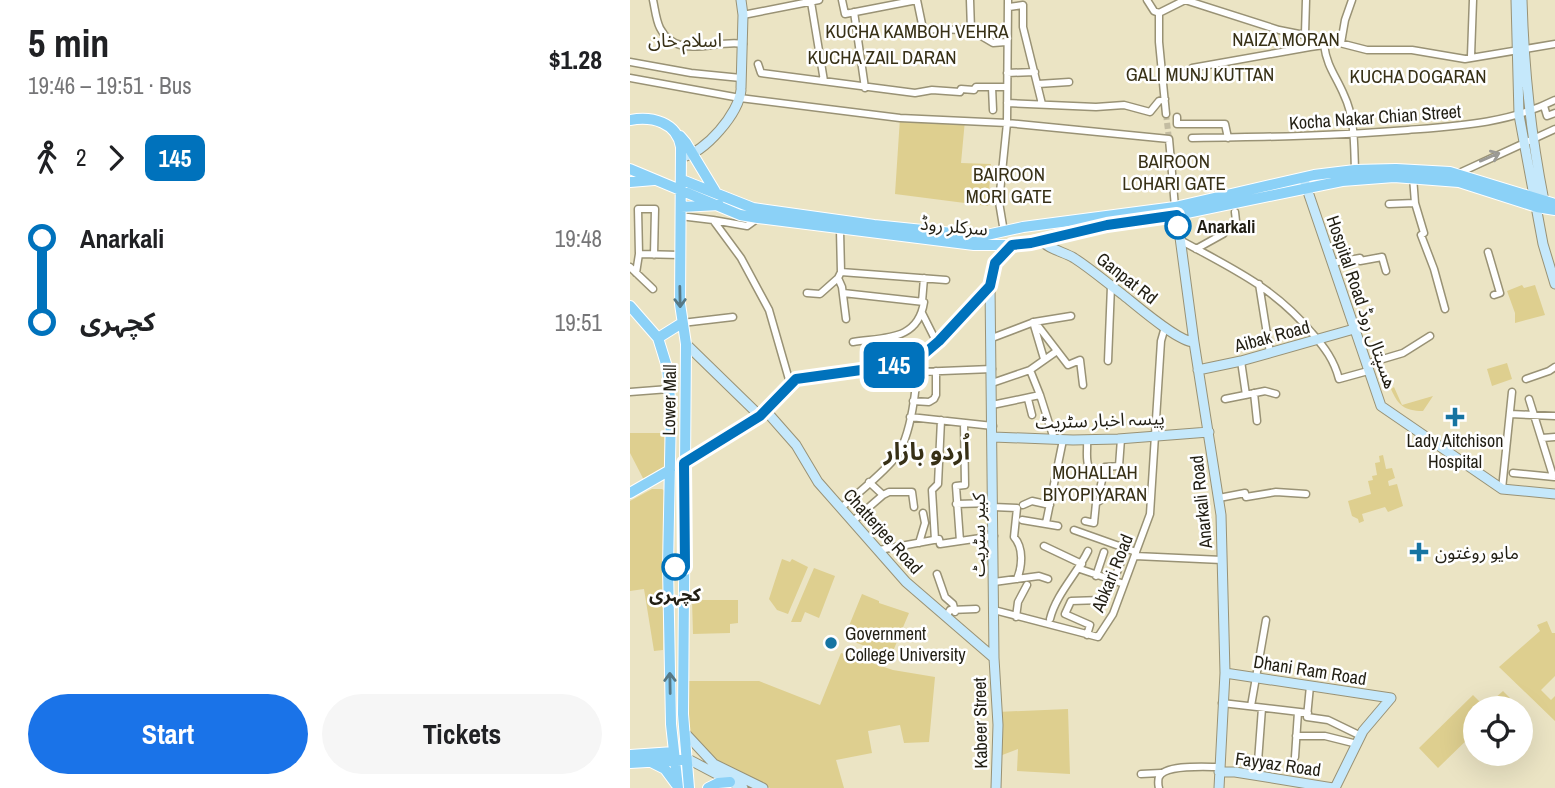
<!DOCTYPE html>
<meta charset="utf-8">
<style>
:root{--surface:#fff;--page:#f6f6f6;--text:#202124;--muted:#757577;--accent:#1a73e8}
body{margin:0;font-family:"Archivo Narrow","Noto Sans Arabic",sans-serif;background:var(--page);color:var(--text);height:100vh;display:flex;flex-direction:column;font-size:26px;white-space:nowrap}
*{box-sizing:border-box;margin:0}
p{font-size:23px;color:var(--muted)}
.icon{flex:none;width:38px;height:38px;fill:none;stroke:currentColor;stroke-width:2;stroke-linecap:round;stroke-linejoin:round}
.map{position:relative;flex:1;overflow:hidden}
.drawer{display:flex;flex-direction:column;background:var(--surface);width:630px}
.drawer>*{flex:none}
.badge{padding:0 14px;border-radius:10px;font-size:24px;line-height:46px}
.tools{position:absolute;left:833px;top:696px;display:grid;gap:14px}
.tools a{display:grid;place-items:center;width:70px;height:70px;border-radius:50%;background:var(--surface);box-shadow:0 7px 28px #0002;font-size:35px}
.map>.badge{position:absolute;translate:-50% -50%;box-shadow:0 0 0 4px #fff}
.legs{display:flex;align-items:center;gap:10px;height:77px;padding:0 28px;font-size:23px}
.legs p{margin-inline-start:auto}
.head{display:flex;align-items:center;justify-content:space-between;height:119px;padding:0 28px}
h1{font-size:38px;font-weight:800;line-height:52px}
.cta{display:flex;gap:14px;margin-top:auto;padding:14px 28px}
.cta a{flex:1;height:80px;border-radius:42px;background:var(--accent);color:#fff;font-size:28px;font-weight:800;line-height:80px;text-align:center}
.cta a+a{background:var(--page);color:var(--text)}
ul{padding:0 28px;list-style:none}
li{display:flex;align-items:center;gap:24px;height:84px;font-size:26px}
li i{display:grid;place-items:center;width:10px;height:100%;margin:0 9px;background:currentColor}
li i::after{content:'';width:18px;height:18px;margin:-9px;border:5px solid;border-radius:50%;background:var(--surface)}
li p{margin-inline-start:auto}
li:first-child i{background:linear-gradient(#0000 50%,currentColor 0)}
li:last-child i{background:linear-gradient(currentColor 50%,#0000 0)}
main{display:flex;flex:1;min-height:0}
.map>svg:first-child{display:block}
.green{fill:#decf8f}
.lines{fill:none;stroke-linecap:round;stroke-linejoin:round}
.street-tunnel{stroke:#c3bca1;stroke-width:6;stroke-dasharray:6 3;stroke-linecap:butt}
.street-casing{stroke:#999275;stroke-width:9}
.secondary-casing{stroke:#999275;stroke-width:11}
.primary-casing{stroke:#fff;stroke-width:12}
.street{stroke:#fff;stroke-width:6}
.secondary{stroke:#c5e8fb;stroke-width:9}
.primary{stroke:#8bd1f7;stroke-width:10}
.oneway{stroke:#9b9a95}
.oneway2{stroke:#567885}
.line-1-casing{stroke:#fff;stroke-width:16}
.line-1{stroke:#0072bc;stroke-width:10}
.stop-1-dot{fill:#fff;stroke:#0072bc;stroke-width:3.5}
.poi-dot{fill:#1674a2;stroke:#fff;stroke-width:2.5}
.labels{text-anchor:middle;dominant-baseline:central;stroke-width:5;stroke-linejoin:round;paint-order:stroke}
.street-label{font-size:18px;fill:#211e13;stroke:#fff}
.stop-label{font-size:18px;font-weight:bold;fill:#211e13;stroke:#fff;text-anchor:start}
.poi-label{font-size:18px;fill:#211e13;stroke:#fff;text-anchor:start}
.neighbourhood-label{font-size:19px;fill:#373016;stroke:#fff}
.district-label{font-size:24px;font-weight:bold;fill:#373016;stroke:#fff}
</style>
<main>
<section class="drawer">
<div class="head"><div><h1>5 min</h1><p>19:46 – 19:51 · Bus</p></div><b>$1.28</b></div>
<div class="legs"><svg class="icon" aria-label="walk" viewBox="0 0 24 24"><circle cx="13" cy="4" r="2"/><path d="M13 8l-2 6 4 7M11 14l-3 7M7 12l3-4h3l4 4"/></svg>2<svg class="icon" aria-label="forward" viewBox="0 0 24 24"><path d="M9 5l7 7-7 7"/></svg><b class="badge" style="background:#0072bc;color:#fff">145</b></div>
<ul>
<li><i style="color:#0072bc"></i><b>Anarkali</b><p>19:48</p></li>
<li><i style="color:#0072bc"></i><b>کچہری</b><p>19:51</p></li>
</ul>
<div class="cta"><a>Start</a><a>Tickets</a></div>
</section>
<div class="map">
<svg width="925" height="788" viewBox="0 0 925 788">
<rect width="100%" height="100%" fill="#ebe4c4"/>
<path class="green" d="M 270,118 L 335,120 L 331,163 L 361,164 L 358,206 L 265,194 Z
M 892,285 L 894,288 L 905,285 L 915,315 L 885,323 L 885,313 L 877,291 Z
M 877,363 L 882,379 L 862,386 L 857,369 Z
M 764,387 L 772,405 L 803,396 L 793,411 C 774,411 768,405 761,389 Z
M 0,433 L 40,433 L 40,470 L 16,484 L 0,453 Z
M 753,455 L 756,469 L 762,468 L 765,478 L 758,481 L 759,486 L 767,484 L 773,506 L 758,512 L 755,507 L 732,514 L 734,521 L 729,523 L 728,519 L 722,516 L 718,501 L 741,494 L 738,481 L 743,480 L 742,476 L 747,475 L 745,463 L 750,462 L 749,456 Z
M 22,489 L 32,489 L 36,492 L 33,650 L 24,651 L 14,589 L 0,591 L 0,501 Z
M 152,559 L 160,562 L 162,559 L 178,567 L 158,614 L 147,610 L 139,599 Z
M 184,568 L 205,576 L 189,618 L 175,612 L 171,622 L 161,622 Z
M 232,594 L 249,601 L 249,603 L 279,613 L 261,656 L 214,638 Z
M 62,600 L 108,600 L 108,623 L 100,624 L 100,633 L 63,634 Z
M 917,621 L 922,633 L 925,633 L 925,676 L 911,690 L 921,700 L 925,696 L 925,721 L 869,667 L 910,631 L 907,625 Z
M 211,653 L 263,670 L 305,677 L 299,742 L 274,743 L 270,725 L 238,731 L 242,753 L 206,760 L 214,788 L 140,788 L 81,757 L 59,734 L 56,681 L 129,681 L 190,705 Z
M 873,691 L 880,698 L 869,709 L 845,709 L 845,732 L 808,768 L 789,748 L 843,695 L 855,707 Z
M 438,709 L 440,774 L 387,771 L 388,749 L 367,757 L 367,712 Z"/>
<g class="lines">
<path class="street-tunnel" d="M 536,114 L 539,139"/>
<defs>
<path id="street" d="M 23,0 C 25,9 26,20 30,28 C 47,61 85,39 113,44
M 212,0 L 215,14 L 287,0 L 293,29 L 341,30 L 363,43 L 376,42
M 340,0 L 341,30
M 517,0 L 524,11 L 529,13
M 555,0 L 649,30 L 694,39 L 694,45 L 680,47 L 678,35
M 181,2 L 194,81
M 379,7 L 393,5 L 393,27 L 412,104
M 224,12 L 235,88
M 529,13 L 529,42 L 536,114
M 529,13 L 555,0
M 113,15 L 189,0
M 675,34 L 676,0
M 694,39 L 737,50 L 782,50 L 835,59 L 925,44
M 711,43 L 715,20 L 722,0
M 694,45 C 697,67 706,76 714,95 C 725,118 724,145 725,170
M 841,56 L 843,0
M 0,62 L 61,73 L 111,78
M 128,64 L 131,73 L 285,93 L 302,90 L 330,92 L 331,89 L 344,90 L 346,87 L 377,87
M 377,73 L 405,72
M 532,77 L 563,72 L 562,68 L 680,47
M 0,78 L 110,98 L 270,118 L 377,123 L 539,139 L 545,207
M 408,84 L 439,82
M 362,87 L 363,110
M 377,103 L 466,107 L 494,105 L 520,112 L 529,101 L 535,99
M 914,106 L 917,116 L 925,113
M 547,117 L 547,124 L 595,124 L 598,138
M 562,138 C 634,137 706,136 778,130 C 828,126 880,123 925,100
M 827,174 L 925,129
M 783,177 L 785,203 L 794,233 L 791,235 L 804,269 L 815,309
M 759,204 L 785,203
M 50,216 L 83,220 L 111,258 L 139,310 L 160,383
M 83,220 L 117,226 L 128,218
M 210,230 L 211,272 L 316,280
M 374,232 L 369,202 L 377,123 L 378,0
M 550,240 C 601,268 644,287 682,333 C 695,348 704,360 709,379 L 738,371
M 566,249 L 593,234 L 606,221 L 605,212
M 858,252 L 870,293 L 864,295
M 9,254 L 50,255
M 702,263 L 730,258 L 730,261 L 752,257 L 756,271
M 0,267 L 23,289
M 6,273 L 9,254 L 8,209 L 25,209 L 24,255
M 208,278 L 212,287 L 216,319
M 629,284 L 640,353
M 177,293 L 190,294 L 208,278 L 211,272
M 213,293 L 294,302 C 288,341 255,337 223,342
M 292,302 L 294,278
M 292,313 L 307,343
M 403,322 L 414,359
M 405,322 L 438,365 L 450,360 L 453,385
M 52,323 L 103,317
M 362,338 L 404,322 L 441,316
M 478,361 L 481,286
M 611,361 L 616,395
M 736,364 L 773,353 L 800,336
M 287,372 L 362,369
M 896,379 L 919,371 L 925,367
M 362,383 L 400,370 L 427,351
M 0,392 L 39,389
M 624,393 L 627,421
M 410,395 L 424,439
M 398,399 L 402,415
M 595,399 L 635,391 L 646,394
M 899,399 L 923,476
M 283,401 L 299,402 L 304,399 L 306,395 L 306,371
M 362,405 L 410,395 L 400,370
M 880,414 L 925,416
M 280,417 L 363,426
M 912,438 L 925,437
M 457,440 C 458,458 452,469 472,475
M 883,473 L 924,477
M 239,482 L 253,495
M 872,489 L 882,392
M 589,498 L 615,493 L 616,497 L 646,492 L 676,494
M 326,504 L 363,503
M 393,505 L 402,501 L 420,505
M 363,507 L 387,508 L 384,537 C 394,548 392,567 387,579
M 211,508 C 229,492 250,476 265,458 C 282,437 287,383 288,356
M 392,520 L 428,526
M 223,521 L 253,495 L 259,492 L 282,492 L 284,507
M 455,521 L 464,523 L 466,503 L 471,500 L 470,489 L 475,467 L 489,466 L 491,439
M 416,523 L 433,440
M 444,530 L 506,552
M 305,540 L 302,490 L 308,484 L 311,420
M 330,541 L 326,486 L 335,485 L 334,423
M 289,543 L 295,523 L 293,513
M 414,546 L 452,564
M 249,550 L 309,539 L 310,544 L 364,536
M 505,556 L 592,560
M 450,569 L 494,584
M 307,574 L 315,597 L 323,604 L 325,612
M 466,576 L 474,552
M 484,580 L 496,549
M 364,582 L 409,576 L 418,579
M 364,610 L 468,637 L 483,614 L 520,514 L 531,341 L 535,327
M 316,617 L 320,610 L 346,609
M 386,617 L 388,602 L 397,585
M 420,619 C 426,594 447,574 458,551
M 457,635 L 460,625 L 435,614 L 441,601 L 472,600
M 680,686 L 677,717 L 698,720 L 731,736
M 592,703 L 678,713
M 621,706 L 636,620
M 666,736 L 695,736 L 727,744
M 665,757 L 668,712
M 511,774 L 531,773
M 627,775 L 632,708
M 529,788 C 528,785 528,779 529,777 C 535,764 576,767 589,767"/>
<path id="secondary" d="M 886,0 L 889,115 L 913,244 L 925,284
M 892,0 C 894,71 900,131 914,201 L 912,204
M 111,88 L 113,15 L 111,0
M 52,157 C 75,153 109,113 111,90
M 675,183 L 751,406 L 872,489 L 925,494
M 547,215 L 564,342 L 591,515 L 595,673 L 589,788
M 411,240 C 418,249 434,252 444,258 C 461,269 476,282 492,294 C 506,305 548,342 564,342
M 360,286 L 364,658 L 368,725 L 366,788
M 56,344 L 130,416
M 568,370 L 611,361 L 724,329
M 136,411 L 166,445 L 188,482 L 276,582 L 364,658
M 363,437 L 443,440 L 488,439 L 579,432
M 54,463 L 130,416 L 166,379 L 173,376 L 224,373 L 260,366 L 295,353 L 309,341 L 360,286 L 365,263 L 382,245
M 595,673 L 761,698
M 56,734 L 84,764 L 133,788
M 58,759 L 113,788
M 589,772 L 605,772 L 703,788
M 705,788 L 733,731 L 761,698"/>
<path id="primary" d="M 0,120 C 22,116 47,122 51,147 L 50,304 L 56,344 L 53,714 L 59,788
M 50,136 L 56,143 L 85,191
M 0,169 L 110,215 L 128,218 L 344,245 L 386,245 L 445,231 L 547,215 L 712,181 L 764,177 L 829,182 L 907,207 L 925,210
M 52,180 L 123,208 L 244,225 L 352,236 L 393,227 L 545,207 L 684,175 L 725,170 L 766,169 L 820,172 L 925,204
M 0,182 L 24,180
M 51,207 L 89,205
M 0,306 L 28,338 L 37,367 L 41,409 L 38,567 L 41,724 L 48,788
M 28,338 L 52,323
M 0,493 L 40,470
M 0,755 L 44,752
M 21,762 L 35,769 L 46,784
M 0,763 L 51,760
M 78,788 L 88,783 L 100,782"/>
</defs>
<use href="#street" class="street-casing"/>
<use href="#secondary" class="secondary-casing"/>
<use href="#primary" class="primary-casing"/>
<use href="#street" class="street"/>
<use href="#secondary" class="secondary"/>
<use href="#primary" class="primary"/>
</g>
<defs><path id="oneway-shaft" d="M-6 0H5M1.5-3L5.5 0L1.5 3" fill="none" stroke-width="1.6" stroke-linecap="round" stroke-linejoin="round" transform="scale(1.75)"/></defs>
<use class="oneway" href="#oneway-shaft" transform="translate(860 157) rotate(-23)"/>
<g class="oneway2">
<use href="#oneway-shaft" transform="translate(50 297) rotate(89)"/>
<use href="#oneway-shaft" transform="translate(40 683) rotate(-91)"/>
</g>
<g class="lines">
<defs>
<path id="line-1" d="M 45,567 L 55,567 L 54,463 L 130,416 L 166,379 L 260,366 L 295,353 L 309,341 L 360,286 L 365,263 L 382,245 L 401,243 L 477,225 L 547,215 L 548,226"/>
</defs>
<use href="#line-1" class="line-1-casing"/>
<use href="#line-1" class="line-1"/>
</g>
<g class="stop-1-dot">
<circle cx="548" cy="226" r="12"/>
<circle cx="45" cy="567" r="12"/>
</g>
<g class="poi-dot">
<path d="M821.5 406.5h7v7h7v7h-7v7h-7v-7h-7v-7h7z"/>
<path d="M785.5 541.5h7v7h7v7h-7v7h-7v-7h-7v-7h7z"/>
<circle cx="201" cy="643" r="7"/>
</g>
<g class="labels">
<g class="street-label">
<text transform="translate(745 117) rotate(-4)">Kocha Nakar Chian Street</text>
<text transform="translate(324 226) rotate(5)">سرکلر روڈ</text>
<text transform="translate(497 278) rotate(38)">Ganpat Rd</text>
<text transform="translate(732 302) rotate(71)">Hospital Road ھسپتال روڈ</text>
<text transform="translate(642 336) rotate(-15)">Aibak Road</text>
<text transform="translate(39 400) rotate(-89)">Lower Mall</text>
<text transform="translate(470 420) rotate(-2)">پیسہ اخبار سٹریٹ</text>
<text transform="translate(571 502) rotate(-96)">Anarkali Road</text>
<text transform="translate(253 531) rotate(48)">Chatterjee Road</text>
<text transform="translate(348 535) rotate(-90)">کبیر سٹریٹ</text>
<text transform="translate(482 573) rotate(-68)">Abkari Road</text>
<text transform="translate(680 670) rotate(9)">Dhani Ram Road</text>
<text transform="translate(350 723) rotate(-91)">Kabeer Street</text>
<text transform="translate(648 764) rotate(8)">Fayyaz Road</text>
</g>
<g class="stop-label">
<text x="567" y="226">Anarkali</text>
<text x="45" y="594" text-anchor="middle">کچہری</text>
</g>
<g class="poi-label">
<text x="825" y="440" text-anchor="middle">Lady Aitchison<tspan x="825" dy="21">Hospital</tspan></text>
<text x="805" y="552">مایو روغتون</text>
<text x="215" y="633">Government<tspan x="215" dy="21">College University</tspan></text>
</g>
<g class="neighbourhood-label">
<text x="287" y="31">KUCHA KAMBOH VEHRA</text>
<text x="656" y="39">NAIZA MORAN</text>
<text x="55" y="40">اسلام خان</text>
<text x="252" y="57">KUCHA ZAIL DARAN</text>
<text x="570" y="74">GALI MUNJ KUTTAN</text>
<text x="788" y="76">KUCHA DOGARAN</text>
<text x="544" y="161">BAIROON<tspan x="544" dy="22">LOHARI GATE</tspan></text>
<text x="379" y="174">BAIROON<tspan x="379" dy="22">MORI GATE</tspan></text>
<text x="465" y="472">MOHALLAH<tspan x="465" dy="22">BIYOPIYARAN</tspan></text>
</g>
<g class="district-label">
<text x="297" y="451">اُردو بازار</text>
</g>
</g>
</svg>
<div class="tools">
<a><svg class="icon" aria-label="locate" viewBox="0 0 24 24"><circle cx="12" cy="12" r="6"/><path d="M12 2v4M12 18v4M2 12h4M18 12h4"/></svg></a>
</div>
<b class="badge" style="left:264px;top:365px;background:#0072bc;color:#fff">145</b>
</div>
</main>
